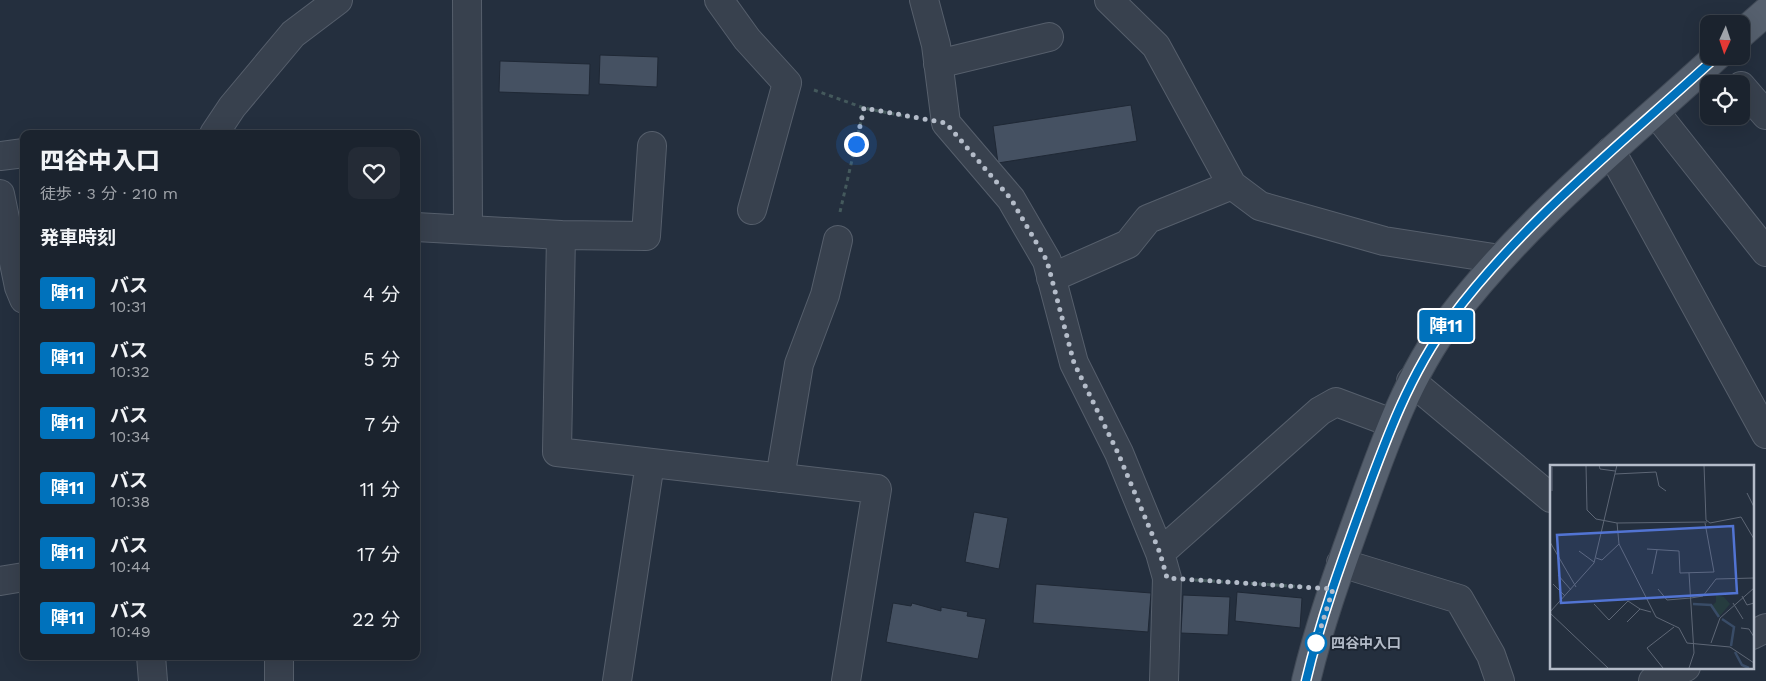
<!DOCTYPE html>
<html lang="ja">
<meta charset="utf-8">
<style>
:root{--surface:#1b232e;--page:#242b36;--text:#f1f3f6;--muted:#a0a4aa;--line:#39404a}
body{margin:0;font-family:"Work Sans","Noto Sans JP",sans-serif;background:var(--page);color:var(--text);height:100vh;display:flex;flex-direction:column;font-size:19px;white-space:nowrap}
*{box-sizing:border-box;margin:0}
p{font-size:16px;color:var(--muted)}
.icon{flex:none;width:28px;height:28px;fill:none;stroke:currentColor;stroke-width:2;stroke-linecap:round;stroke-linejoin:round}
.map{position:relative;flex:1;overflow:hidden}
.side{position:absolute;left:20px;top:130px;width:400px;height:530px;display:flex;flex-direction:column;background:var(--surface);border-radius:10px;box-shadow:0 5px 20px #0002,0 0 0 1px var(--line)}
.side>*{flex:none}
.badge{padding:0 10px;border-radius:4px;font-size:18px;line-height:32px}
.needle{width:32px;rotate:183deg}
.controls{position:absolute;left:1700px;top:15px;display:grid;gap:10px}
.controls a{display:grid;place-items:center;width:50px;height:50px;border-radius:10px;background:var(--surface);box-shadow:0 5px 20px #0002,0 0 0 1px var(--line);font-size:25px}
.you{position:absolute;width:25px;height:25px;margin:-12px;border:4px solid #fff;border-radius:50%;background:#1a73e8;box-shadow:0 0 0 8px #1a73e833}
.map>.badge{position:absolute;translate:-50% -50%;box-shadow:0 0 0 2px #fff}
h2{padding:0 20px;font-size:19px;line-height:45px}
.round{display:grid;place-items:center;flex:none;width:52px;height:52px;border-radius:10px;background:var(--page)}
.summary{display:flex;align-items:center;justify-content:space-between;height:85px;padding:0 20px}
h1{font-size:24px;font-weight:800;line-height:38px}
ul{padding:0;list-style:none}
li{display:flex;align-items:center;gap:15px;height:65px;padding:0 20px}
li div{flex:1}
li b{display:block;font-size:19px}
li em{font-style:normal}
li .badge{min-width:55px;font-weight:700;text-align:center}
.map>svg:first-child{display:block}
.building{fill:#455162;stroke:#1f2835}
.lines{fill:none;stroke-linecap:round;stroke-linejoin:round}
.minor-casing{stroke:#565f6c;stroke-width:30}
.major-casing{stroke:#414a57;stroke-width:30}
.path{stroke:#44595c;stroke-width:3;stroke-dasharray:4 4;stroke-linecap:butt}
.minor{stroke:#38414e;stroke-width:28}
.major{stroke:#56606e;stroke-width:28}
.line-casing{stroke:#fff;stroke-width:11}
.line{stroke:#0072bc;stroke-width:8}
.walk{stroke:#b4bcc9;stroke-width:5;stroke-dasharray:0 9}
.stop-dot{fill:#fff;stroke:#0072bc;stroke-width:2.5}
.labels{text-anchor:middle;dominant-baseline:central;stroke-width:4;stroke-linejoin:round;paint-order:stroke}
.stop-label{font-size:14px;font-weight:bold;fill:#b4bcc9;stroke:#1d2633;text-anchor:start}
.inset-river{fill:none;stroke:#394c67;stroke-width:2.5}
.inset-road{fill:none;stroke:#5e6776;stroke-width:1}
.view{fill:#5274d3;fill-opacity:0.15;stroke:#5274d3;stroke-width:2.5}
.inset-edge{fill:none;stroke:#b4bcc9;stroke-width:2.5}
</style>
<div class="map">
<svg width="1766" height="681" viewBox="0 0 1766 681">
<rect width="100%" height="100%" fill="#242f3e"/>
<path class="building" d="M 600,55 L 658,57 L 657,87 L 599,84 Z
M 500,61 L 590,64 L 589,95 L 499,92 Z
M 1131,105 L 1137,141 L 998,163 L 993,126 Z
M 974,512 L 1008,518 L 999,569 L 965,562 Z
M 1036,584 L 1151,593 L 1148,632 L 1033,623 Z
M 1237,592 L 1302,598 L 1300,628 L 1235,621 Z
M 1183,595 L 1230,597 L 1228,635 L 1181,633 Z
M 893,603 L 911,606 L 912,603 L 941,611 L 941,607 L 968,612 L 967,616 L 986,619 L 978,659 L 886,642 Z"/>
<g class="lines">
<defs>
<path id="minor" d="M 467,0 L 468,228
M 719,0 L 747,39 L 787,83 L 752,210
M 924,0 L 936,45 L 946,123 L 1011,199 L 1047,261 L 1074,363 L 1119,453 L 1160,553 L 1167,578 L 1164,681
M 1109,0 L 1156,46 L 1232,185 L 1260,206 L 1384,241 L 1500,259
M 938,64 L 1049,37
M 1741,86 L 1766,115
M 1656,113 L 1766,252
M 214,134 L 232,107 L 293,34 L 338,0
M 1611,151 L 1766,434
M 0,156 L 24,153
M 0,194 L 19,287 L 24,299
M 416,227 L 561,235 L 557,452 L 877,489 L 846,681
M 561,235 L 646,236 L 652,146
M 1051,278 L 1128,244 L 1148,219 L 1232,185
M 1411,381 L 1551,498
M 780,478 L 799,364 L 825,295 L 838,240
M 1160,553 L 1320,411 L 1336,402 L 1392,423
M 1341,563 L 1459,599 L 1491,655 L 1500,681
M 0,581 L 24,577
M 1752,635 L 1766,628
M 151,656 L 153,681
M 279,656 L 279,681
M 617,681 L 650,463
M 1653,681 L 1686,667"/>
<path id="major" d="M 1741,34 L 1766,12
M 1306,681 C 1320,622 1341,565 1361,509 C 1385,442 1408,376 1451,318 C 1526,219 1626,140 1717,56"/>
</defs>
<use href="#minor" class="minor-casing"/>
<use href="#major" class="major-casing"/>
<path class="path" d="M 814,90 L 864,108 L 919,119
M 840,212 L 864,108
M 1195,580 L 1306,587"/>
<use href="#minor" class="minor"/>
<use href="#major" class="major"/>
</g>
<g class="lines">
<defs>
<path id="line" d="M 1306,681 C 1320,621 1341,563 1362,505 C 1386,439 1409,375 1451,318 C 1526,218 1626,140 1717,56"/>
</defs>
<use href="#line" class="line-casing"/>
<use href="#line" class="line"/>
<path class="walk" d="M 856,144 L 864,108 L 946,123 L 1011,199 L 1047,261 L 1074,363 L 1118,453 L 1160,553 L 1167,578 L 1333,589 L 1316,643"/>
</g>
<circle class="stop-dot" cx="1316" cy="643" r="10"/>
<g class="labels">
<g class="stop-label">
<text x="1331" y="643">四谷中入口</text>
</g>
</g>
<g transform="translate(1550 465)">
<rect width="204" height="204" fill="#242f3e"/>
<path d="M 166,130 L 174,132 L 180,139 L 169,152 L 162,141 L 166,137 Z" fill="#263c3f"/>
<path class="inset-river" d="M 143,139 L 161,140 L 169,152M 172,154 L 184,162 L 181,181M 185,187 L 192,200 L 199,203"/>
<path class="inset-road" d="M 36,0 L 37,45 L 46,54 L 67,58 L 157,57M 49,0 L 50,4 L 65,6M 154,0 L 156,55 L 160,58 L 191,52 L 204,74M 2,2 L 2,26M 65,9 L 106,7 L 109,21 L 116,26M 197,28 L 204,42M 67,58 L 69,79 L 106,152 L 129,163 L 137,178 L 180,182 L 204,198M 0,77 L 26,122M 97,84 L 129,86 L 130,108 L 164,107 L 155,58M 29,86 L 44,97M 46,93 L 52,95 L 69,79M 139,108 L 144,188 L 139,203M 102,109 L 107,85M 8,110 L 21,125M 3,119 L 15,131M 108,124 L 117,135 L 141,133 L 153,131 L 166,114 L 204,113M 192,131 L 197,140 L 204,138M 183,138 L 193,154M 44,139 L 59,155 L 78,136 L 90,144 L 101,147M 0,147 L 44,98 L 67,0M 0,148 L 58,203M 77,157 L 90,144M 191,163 L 199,164 L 204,172M 161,178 L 170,153 L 204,123M 113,203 L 97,183 L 124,162"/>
<path class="view" d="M 183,61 L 187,128 L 11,138 L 7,70 Z"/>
<rect width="204" height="204" class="inset-edge"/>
</g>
</svg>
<div class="controls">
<a><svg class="needle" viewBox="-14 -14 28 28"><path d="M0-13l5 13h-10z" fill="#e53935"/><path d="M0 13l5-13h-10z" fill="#a0a4aa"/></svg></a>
<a><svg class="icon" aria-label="locate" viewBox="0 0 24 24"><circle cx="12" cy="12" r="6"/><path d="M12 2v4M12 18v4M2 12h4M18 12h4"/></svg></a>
</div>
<div class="you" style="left:856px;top:144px"></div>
<b class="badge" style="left:1446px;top:326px;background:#0072bc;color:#fff">陣11</b>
<section class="side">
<div class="summary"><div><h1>四谷中入口</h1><p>徒歩 · 3 分 · 210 m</p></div><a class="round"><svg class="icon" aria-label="heart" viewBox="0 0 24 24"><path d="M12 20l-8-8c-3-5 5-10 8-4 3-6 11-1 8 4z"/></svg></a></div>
<h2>発車時刻</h2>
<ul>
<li><span class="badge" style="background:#0072bc;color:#fff">陣11</span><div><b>バス</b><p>10:31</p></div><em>4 分</em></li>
<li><span class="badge" style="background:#0072bc;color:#fff">陣11</span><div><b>バス</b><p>10:32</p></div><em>5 分</em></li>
<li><span class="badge" style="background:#0072bc;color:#fff">陣11</span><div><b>バス</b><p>10:34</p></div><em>7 分</em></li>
<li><span class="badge" style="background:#0072bc;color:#fff">陣11</span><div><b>バス</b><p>10:38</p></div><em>11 分</em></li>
<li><span class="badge" style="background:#0072bc;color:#fff">陣11</span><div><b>バス</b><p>10:44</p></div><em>17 分</em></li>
<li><span class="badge" style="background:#0072bc;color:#fff">陣11</span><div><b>バス</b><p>10:49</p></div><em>22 分</em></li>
</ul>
</section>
</div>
